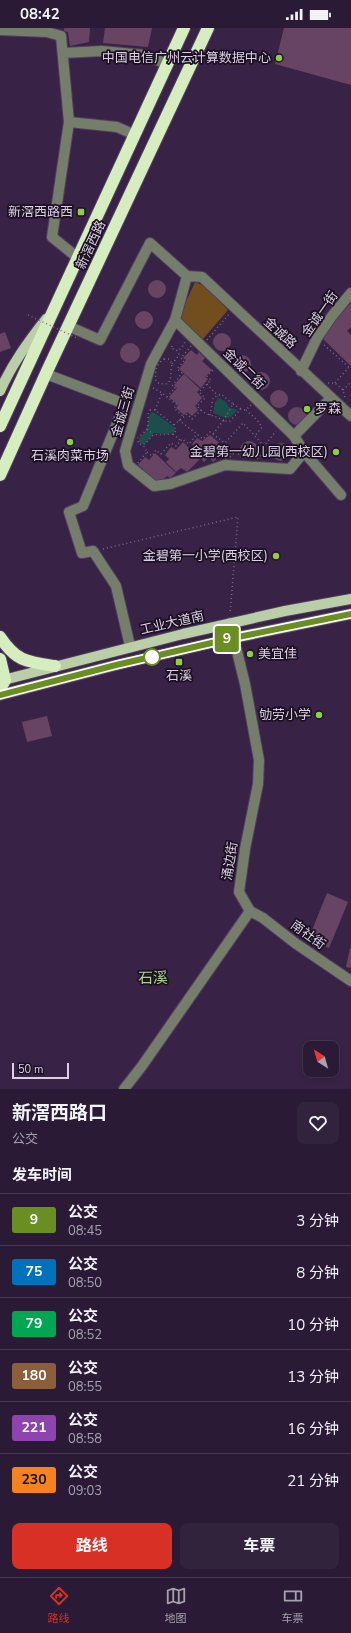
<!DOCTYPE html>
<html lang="zh">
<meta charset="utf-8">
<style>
:root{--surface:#2a1a35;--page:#32233d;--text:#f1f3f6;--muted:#a5a1ad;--line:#463850;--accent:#d93025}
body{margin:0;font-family:"Nunito Sans","Noto Sans SC",sans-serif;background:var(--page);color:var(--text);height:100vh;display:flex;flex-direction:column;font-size:15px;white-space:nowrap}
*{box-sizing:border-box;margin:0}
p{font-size:13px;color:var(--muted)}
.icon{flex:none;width:22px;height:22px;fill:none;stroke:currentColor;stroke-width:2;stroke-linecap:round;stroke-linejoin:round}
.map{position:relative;height:1061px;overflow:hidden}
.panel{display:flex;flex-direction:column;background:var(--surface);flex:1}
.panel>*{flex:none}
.badge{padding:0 8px;border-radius:3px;font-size:14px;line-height:26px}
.needle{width:26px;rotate:323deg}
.fabs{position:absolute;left:303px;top:1013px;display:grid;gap:8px}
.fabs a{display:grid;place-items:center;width:36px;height:36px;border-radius:8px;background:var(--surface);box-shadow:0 2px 6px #0003,0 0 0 1px var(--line);font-size:20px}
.scale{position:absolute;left:12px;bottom:10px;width:57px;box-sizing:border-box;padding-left:4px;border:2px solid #dccfe6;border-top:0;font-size:11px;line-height:14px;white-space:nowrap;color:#dccfe6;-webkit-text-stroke:3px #1b1121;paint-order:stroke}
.map>.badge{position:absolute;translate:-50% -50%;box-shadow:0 0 0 2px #fff}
h2{padding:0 12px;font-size:15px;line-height:36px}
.round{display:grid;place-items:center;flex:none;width:42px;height:42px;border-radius:8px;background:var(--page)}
.summary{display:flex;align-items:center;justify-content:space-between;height:68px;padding:0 12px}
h1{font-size:19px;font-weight:700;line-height:30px}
.action{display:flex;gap:8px;margin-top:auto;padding:8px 12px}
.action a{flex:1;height:46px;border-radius:8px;background:var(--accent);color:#fff;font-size:16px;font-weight:700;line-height:46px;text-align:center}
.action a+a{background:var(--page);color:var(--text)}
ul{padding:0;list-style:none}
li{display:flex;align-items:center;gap:12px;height:52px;padding:0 12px;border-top:1px solid var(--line)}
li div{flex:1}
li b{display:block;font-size:15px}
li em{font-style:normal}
li .badge{min-width:44px;font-weight:700;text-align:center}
.status{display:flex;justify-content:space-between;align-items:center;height:28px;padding:0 20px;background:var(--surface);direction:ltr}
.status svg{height:11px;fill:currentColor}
.tabs{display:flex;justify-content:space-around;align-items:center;height:56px;border-top:1px solid var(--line);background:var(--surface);font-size:11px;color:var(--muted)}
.tabs a{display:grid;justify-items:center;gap:2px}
.tabs .active{color:var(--accent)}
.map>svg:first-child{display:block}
.green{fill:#724e1f}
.water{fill:#1c4f4c}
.building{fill:#674463}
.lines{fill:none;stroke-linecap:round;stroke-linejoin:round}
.minor-casing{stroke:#523f60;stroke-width:12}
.major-casing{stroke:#523f60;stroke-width:12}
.highway-casing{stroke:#523f60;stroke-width:14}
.path{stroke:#7b6988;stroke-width:1.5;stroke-dasharray:1 3;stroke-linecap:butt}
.minor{stroke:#747e6b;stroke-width:10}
.major{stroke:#bacea8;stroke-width:10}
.highway{stroke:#d6eebf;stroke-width:12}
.path-bridge{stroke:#7b6988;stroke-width:1.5;stroke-dasharray:1 3;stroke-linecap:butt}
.line-casing{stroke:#fff;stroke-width:9}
.line{stroke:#6b8e23;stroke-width:6}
.poi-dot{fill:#90cd41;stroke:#1b1121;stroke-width:1.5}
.stop-dot{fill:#fff;stroke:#6b8e23;stroke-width:2}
.labels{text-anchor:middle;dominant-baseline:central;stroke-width:3.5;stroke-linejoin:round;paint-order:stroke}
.poi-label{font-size:13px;fill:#dccfe6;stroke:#1b1121;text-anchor:end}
.street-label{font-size:13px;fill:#dccfe6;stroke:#1b1121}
.quarter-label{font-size:15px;fill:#add08a;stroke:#1b1121}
</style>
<div class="status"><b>08:42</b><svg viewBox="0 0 49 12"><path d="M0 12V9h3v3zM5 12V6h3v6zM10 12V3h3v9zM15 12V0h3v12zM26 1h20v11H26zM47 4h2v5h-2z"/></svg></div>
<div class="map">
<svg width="351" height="1061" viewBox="0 0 351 1061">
<rect width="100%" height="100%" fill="#382347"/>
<path class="green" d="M 195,254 L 207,259 L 228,282 L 202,312 L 179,289 Z"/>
<path class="water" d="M 219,370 L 225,373 L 230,380 L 236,381 L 237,382 C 228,395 226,389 213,385 L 215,374 Z
M 152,384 C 155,384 170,396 174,399 L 175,404 L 167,406 L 154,405 L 146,415 L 142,416 L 139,414 L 139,411 L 147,401 L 149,388 Z"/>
<path class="building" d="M 64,0 L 90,0 L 89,14 L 70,18 L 68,4 L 64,3 Z
M 105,0 L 152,0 L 148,19 L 103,15 Z
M 284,0 L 351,0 L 351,57 L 275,36 Z
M148 261a9 9 0 1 1 18 0a9 9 0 1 1-18 0Z
M 351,275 L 351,299 L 347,303 L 351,307 L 351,338 L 320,308 Z
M135 292a9 9 0 1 1 18 0a9 9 0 1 1-18 0Z
M 5,304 L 11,320 L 0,324 L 0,306 Z
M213 314a9 9 0 1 1 18 0a9 9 0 1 1-18 0Z
M120 325a10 10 0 1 1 20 0a10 10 0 1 1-20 0Z
M 191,322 L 197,327 L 199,324 L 205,330 L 202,333 L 212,342 L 205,349 L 208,351 L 201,360 L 179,341 L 186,332 L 183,330 Z
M233 336a9 9 0 1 1 18 0a9 9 0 1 1-18 0Z
M252 353a9 9 0 1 1 18 0a9 9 0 1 1-18 0Z
M 184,346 L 200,361 L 197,364 L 202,370 L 195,378 L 198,382 L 192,388 L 187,384 L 184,387 L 176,380 L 178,377 L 169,369 L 177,360 L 174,357 Z
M270 371a9 9 0 1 1 18 0a9 9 0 1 1-18 0Z
M288 388a9 9 0 1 1 18 0a9 9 0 1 1-18 0Z
M 210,407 L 231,425 L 226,432 L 221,427 L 213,434 L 209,429 L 204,434 L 194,423 L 197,421 L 192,416 L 197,410 L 202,413 Z
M240 422a9 9 0 1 1 18 0a9 9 0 1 1-18 0Z
M 183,414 L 200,431 L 187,444 L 181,440 L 176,444 L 166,434 L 169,431 L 165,427 L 171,419 L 176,422 Z
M272 424a9 9 0 1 1 18 0a9 9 0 1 1-18 0Z
M 155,425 L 176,445 L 170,450 L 167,448 L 158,456 L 140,445 L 143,441 L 138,437 L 145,429 L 149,432 Z
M 47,688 L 52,708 L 27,714 L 22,694 Z
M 327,865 L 348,874 L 329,920 L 308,912 Z
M 350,920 L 351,921 L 351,940 L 346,939 Z"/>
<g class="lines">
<defs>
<path id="minor" d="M 0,2 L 47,4 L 61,8 L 69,94 L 52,209 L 78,230
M 63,25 L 102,23 L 144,27 L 167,36
M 69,94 L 117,99 L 135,107
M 187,248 L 175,292 L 151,336 L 125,423 L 128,437 L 154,458 L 170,456 L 225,437 L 290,441 L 304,424 L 341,467
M 187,248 L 202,249 L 351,388
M 175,292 L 294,408
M 68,298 L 100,312 L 150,215 L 187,248
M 301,343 L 317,310 L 332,288 L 351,265
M 46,346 L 125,376 L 83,478 L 69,484 L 82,525 L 93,523 L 116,558 L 130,618
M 304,424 L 294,408 L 331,370
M 230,595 L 245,656 L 259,732 L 258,756 L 245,821 L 239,864 L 250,883
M 250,883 L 263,890 L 295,915 L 351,953
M 124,1061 L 142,1038 L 250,883"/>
<path id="major" d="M 0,363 C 12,336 28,314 46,291
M 0,653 L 183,606 L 285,583 L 351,571
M 0,667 L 116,637 L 233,610 L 351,586"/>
<path id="highway" d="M 0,398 L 184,0
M 0,447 L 48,341 L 208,0
M 0,609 C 17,634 27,634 55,638
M 0,631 L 5,652 L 0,661"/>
</defs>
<use href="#minor" class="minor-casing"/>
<use href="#major" class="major-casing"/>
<use href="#highway" class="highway-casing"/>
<path class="path" d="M 207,312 L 229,286
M 324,317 L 351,341
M 172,318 L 171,320 L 178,323 L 182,319 L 185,314
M 164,331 L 169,331 L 172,336 C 169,347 175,361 156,354 C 155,344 155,337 164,331 Z
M 172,336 L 179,327 L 178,323
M 328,355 L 335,355 L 343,362 L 345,370
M 335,355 L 349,339
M 207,356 L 218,368
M 153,360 L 162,365 L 177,377 L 174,380 L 184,389
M 343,362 L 351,354
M 167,369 L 175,360 L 172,358 L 182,345 L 177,341 L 184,333 L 181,330 L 191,318
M 233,376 L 241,381
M 150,382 L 155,382 L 174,397 L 176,403 L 173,406 L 153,407 L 146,415 L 142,417 L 138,415 L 138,410 C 141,407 146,403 147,400 C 150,393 146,388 150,382 Z
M 155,382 L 162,365
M 201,382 C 207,388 217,387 223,393 L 213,406
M 246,382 L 257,392 L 262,399 L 255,408
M 210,387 L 213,370 L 221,366 L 233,376 L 223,393 L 230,393 L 241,381 L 246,382 L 251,377
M 179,392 L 203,411 L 210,404 L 225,415 L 243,395 L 264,418 L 276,403
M 174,397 L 187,386 L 192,391 L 201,382 L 197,378 L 205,370 L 199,364 L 211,352 L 207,348 L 214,341
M 147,401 L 153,406
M 173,406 L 180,412
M 147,424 L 152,428 L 156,422 L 161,426 L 171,415 L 176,418 L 182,411 L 189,416 L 196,407
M 230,429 L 236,423 L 241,429
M 257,431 L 262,425 L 268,430
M 138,435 L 147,424 L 143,417
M 103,521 L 238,489 L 230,586"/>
<use href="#minor" class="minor"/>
<use href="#major" class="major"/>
<use href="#highway" class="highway"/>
<path class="path-bridge" d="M 28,287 L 79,311"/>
</g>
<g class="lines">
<defs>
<path id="line" d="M 0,667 L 116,637 L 233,610 L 351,586"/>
</defs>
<use href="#line" class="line-casing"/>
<use href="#line" class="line"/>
</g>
<g class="poi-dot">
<circle cx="279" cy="30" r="4"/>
<rect x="77" y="180" width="8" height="8" rx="2"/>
<circle cx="307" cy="381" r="4"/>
<circle cx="70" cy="414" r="4"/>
<circle cx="336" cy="424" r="4"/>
<circle cx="276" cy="528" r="4"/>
<circle cx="250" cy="626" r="4"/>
<rect x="175" y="630" width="8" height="8" rx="2"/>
<circle cx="319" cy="687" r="4"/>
</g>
<circle class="stop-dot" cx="152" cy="629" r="8"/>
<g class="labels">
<g class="poi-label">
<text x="271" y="30">中国电信广州云计算数据中心</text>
<text x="73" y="184">新滘西路西</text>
<text x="315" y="381" text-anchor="start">罗森</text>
<text x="328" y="424">金碧第一幼儿园(西校区)</text>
<text x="70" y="428" text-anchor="middle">石溪肉菜市场</text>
<text x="268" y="528">金碧第一小学(西校区)</text>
<text x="258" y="626" text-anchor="start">美宜佳</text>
<text x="179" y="648" text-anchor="middle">石溪</text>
<text x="311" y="687">劬劳小学</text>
</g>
<g class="street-label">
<text transform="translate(91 217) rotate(-65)">新滘西路</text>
<text transform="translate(320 286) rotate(-55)">金诚一街</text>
<text transform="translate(280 305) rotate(43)">金诚路</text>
<text transform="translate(244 341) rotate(44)">金诚二街</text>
<text transform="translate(123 384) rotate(-74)">金诚三街</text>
<text transform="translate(172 595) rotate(-13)">工业大道南</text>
<text transform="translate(230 833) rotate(-81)">涌边街</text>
<text transform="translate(308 907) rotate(36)">南社街</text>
</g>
<g class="quarter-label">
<text x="153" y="950">石溪</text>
</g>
</g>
</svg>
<div class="fabs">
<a><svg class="needle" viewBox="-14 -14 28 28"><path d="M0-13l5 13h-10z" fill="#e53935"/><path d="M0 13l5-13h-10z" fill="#a5a1ad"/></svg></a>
</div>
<div class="scale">50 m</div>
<b class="badge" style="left:227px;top:611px;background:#6b8e23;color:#fff">9</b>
</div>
<section class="panel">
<div class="summary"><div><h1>新滘西路口</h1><p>公交</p></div><a class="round"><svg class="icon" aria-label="heart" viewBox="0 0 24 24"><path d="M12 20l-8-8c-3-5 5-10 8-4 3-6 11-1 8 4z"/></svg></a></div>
<h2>发车时间</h2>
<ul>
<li><span class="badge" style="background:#6b8e23;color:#fff">9</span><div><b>公交</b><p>08:45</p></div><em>3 分钟</em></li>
<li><span class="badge" style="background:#0072bc;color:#fff">75</span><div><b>公交</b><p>08:50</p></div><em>8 分钟</em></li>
<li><span class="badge" style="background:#00a651;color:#fff">79</span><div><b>公交</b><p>08:52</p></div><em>10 分钟</em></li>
<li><span class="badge" style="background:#8b5e3c;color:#fff">180</span><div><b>公交</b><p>08:55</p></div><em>13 分钟</em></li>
<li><span class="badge" style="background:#8e44ad;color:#fff">221</span><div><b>公交</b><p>08:58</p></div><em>16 分钟</em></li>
<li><span class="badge" style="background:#f58220;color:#111">230</span><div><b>公交</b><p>09:03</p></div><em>21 分钟</em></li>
</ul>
<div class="action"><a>路线</a><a>车票</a></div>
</section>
<nav class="tabs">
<a class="active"><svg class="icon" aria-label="directions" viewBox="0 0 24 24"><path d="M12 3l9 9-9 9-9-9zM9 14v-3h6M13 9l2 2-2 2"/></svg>路线</a>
<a><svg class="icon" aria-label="map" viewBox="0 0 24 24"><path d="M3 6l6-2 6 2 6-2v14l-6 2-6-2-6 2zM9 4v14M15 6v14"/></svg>地图</a>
<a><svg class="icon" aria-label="tickets" viewBox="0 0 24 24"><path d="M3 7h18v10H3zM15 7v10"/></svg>车票</a>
</nav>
